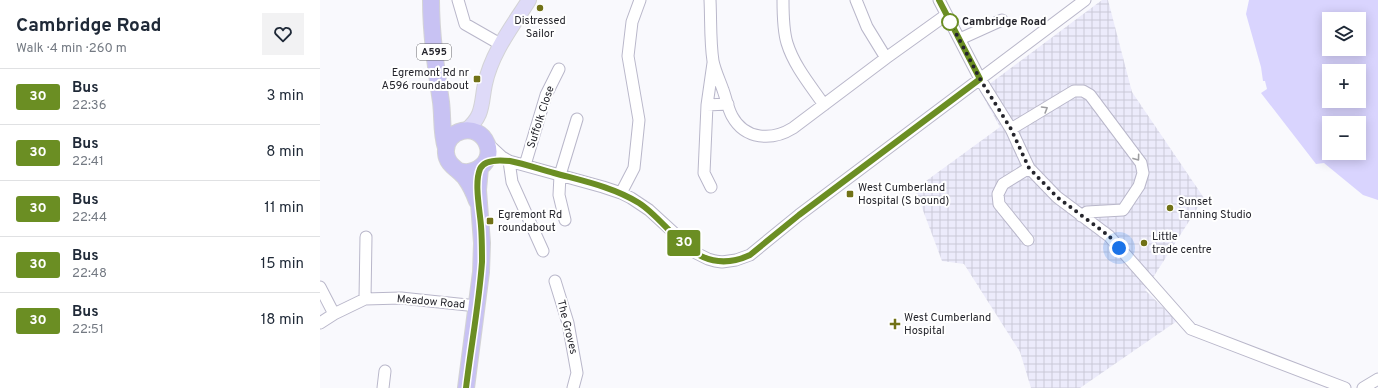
<!DOCTYPE html>
<meta charset="utf-8">
<style>
:root{--surface:#fff;--page:#f2f2f3;--text:#1f2937;--muted:#747a83;--line:#e0e1e3}
body{margin:0;font-family:Overpass,sans-serif;background:var(--page);color:var(--text);height:100vh;display:flex;flex-direction:column;font-size:15px;white-space:nowrap}
*{box-sizing:border-box;margin:0}
p{font-size:13px;color:var(--muted)}
.icon{flex:none;width:22px;height:22px;fill:none;stroke:currentColor;stroke-width:2;stroke-linecap:round;stroke-linejoin:round}
.map{position:relative;flex:1;overflow:hidden}
.panel{display:flex;flex-direction:column;background:var(--surface);width:320px}
.panel>*{flex:none}
.badge{padding:0 8px;border-radius:3px;font-size:14px;line-height:26px}
.controls{position:absolute;left:1002px;top:12px;display:grid;gap:8px}
.controls a{display:grid;place-items:center;width:44px;height:44px;border-radius:0px;background:var(--surface);box-shadow:0 2px 10px #0003;font-size:20px}
.you{position:absolute;width:20px;height:20px;margin:-10px;border:3px solid #fff;border-radius:50%;background:#1a73e8;box-shadow:0 0 0 6px #1a73e833}
.map>.badge{position:absolute;translate:-50% -50%;box-shadow:0 0 0 2px #fff}
.round{display:grid;place-items:center;flex:none;width:42px;height:42px;border-radius:0px;background:var(--page)}
.summary{display:flex;align-items:center;justify-content:space-between;height:68px;padding:0 16px}
h1{font-size:19px;font-weight:700;line-height:30px}
ul{padding:0;list-style:none}
li{display:flex;align-items:center;gap:12px;height:56px;padding:0 16px;border-top:1px solid var(--line)}
li div{flex:1}
li b{display:block;font-size:15px}
li em{font-style:normal}
li .badge{min-width:44px;font-weight:700;text-align:center}
main{display:flex;flex:1;min-height:0}
.map>svg:first-child{display:block}
.industrial{fill:url(#industrial-grid)}
.green{fill:#d9d4fe;fill-rule:evenodd}
.lines{fill:none;stroke-linecap:round;stroke-linejoin:round}
.minor-casing{stroke:#b9b7ca;stroke-width:13}
.major-casing{stroke:#d3d3d5;stroke-width:16}
.highway-casing{stroke:#d3d3d5;stroke-width:18}
.minor{stroke:#fff;stroke-width:11}
.major{stroke:#dedaf8;stroke-width:14}
.highway{stroke:#c8c2f3;stroke-width:16}
.oneway{stroke:#9d9da0}
.line-casing{stroke:#fff;stroke-width:9}
.line{stroke:#6b8e23;stroke-width:6}
.walk{stroke:#25252c;stroke-width:4;stroke-dasharray:0 7.2}
.poi-dot{fill:#717217;stroke:#fff;stroke-width:1.5}
.stop-dot{fill:#fff;stroke:#6b8e23;stroke-width:2}
.labels{text-anchor:middle;dominant-baseline:central;stroke-width:4;stroke-linejoin:round;paint-order:stroke}
.shield{fill:#fff;stroke:#66666b;stroke-width:1}
.shield-label{font-size:10px;font-weight:bold;fill:#25252c}
.poi-label{font-size:11px;fill:#25252c;stroke:#fff;text-anchor:start}
.stop-label{font-size:11px;font-weight:bold;fill:#25252c;stroke:#fff;text-anchor:start}
.street-label{font-size:11px;fill:#25252c;stroke:#fff}
</style>
<main>
<section class="panel">
<div class="summary"><div><h1>Cambridge Road</h1><p>Walk · 4 min · 260 m</p></div><a class="round"><svg class="icon" aria-label="heart" viewBox="0 0 24 24"><path d="M12 20l-8-8c-3-5 5-10 8-4 3-6 11-1 8 4z"/></svg></a></div>
<ul>
<li><span class="badge" style="background:#6b8e23;color:#fff">30</span><div><b>Bus</b><p>22:36</p></div><em>3 min</em></li>
<li><span class="badge" style="background:#6b8e23;color:#fff">30</span><div><b>Bus</b><p>22:41</p></div><em>8 min</em></li>
<li><span class="badge" style="background:#6b8e23;color:#fff">30</span><div><b>Bus</b><p>22:44</p></div><em>11 min</em></li>
<li><span class="badge" style="background:#6b8e23;color:#fff">30</span><div><b>Bus</b><p>22:48</p></div><em>15 min</em></li>
<li><span class="badge" style="background:#6b8e23;color:#fff">30</span><div><b>Bus</b><p>22:51</p></div><em>18 min</em></li>
</ul>
</section>
<div class="map">
<svg width="1058" height="388" viewBox="0 0 1058 388">
<defs>
<pattern id="industrial-grid" width="8" height="8" patternUnits="userSpaceOnUse"><rect width="8" height="8" fill="#ecebfb"/><path d="M0 4h8M4 0v8" fill="none" stroke="#cac9d7"/></pattern>
</defs>
<rect width="100%" height="100%" fill="#f9f9fd"/>
<path class="industrial" d="M 782,0 L 788,0 L 812,92 L 884,198 L 825,290 L 857,321 L 760,388 L 711,388 L 700,352 L 644,264 L 622,261 L 595,189 L 680,127 L 660,91 Z"/>
<path class="green" d="M 929,0 L 1058,0 L 1058,200 L 1043,195 L 1004,163 L 996,164 L 941,93 L 947,89 L 945,81 L 943,81 L 941,67 L 926,14 ZM 1009,19 L 1039,19 L 1039,49 L 1009,49 ZM 1009,71 L 1039,71 L 1039,101 L 1009,101 ZM 1009,123 L 1039,123 L 1039,153 L 1009,153 Z"/>
<g class="lines">
<defs>
<path id="minor" d="M 138,0 L 145,24 L 180,44
M 390,0 C 391,20 390,41 393,61 C 395,71 400,81 403,90 C 406,98 408,109 412,116 C 425,140 452,141 473,128 L 566,58 L 626,15
M 463,0 C 463,14 463,30 467,43 C 474,66 491,86 504,105
M 536,0 L 547,27 L 566,58
M 619,0 L 660,79 L 691,129 L 709,168 L 737,197 L 789,236 L 871,329 L 1025,388
M 640,39 L 682,20
M 387,105 L 408,104
M 691,129 L 754,91 L 763,91 L 770,95 L 821,163 L 823,173 L 819,186 L 803,210 L 767,212 L 761,216
M 167,143 L 182,157 L 189,161 L 283,187 L 301,193 L 311,198 L 329,210 L 376,253 L 388,259 L 395,261 L 402,262 L 416,260 L 430,255 L 479,215 L 765,0
M 189,161 L 192,182 L 223,251
M 205,165 L 226,95 L 239,69
M 391,187 L 384,173 L 387,105 L 393,63
M 301,193 L 314,168 L 319,120 L 308,56 L 312,22 L 320,0
M 245,220 L 239,195 L 240,175 L 257,119
M 708,240 L 679,204 L 678,194 L 683,184 L 709,168
M 235,281 L 248,323 L 257,373 L 253,388
M 0,287 L 14,314
M 45,299 L 46,237
M 0,323 L 14,314 L 45,299 L 81,298 L 157,306
M 63,388 L 65,371
M 1043,388 L 1058,379"/>
<path id="major" d="M 146,130 C 164,116 161,103 165,84 C 172,52 192,27 209,0"/>
<path id="highway" d="M 111,0 C 111,34 116,68 121,102 C 123,117 121,133 126,148
M 139,171 C 155,176 174,162 167,144 C 158,121 124,129 126,153 C 127,166 139,169 146,179 C 151,186 154,193 157,201
M 146,388 L 161,272 L 162,243 L 158,190 L 160,168"/>
</defs>
<use href="#minor" class="minor-casing"/>
<use href="#major" class="major-casing"/>
<use href="#highway" class="highway-casing"/>
<use href="#minor" class="minor"/>
<use href="#major" class="major"/>
<use href="#highway" class="highway"/>
</g>
<defs><path id="oneway-chevron" d="M-2-3.5L2.5 0L-2 3.5" fill="none" stroke-width="1.6" stroke-linecap="round" stroke-linejoin="round"/></defs>
<g class="oneway">
<use href="#oneway-chevron" transform="translate(725 109) rotate(-31)"/>
<use href="#oneway-chevron" transform="translate(817 158) rotate(54)"/>
</g>
<g class="lines">
<defs>
<path id="line" d="M 146,388 C 151,346 159,304 162,262 C 162,250 162,238 161,226 C 160,211 154,183 160,169 C 164,159 181,160 190,161 C 205,164 219,169 234,173 C 263,181 293,187 319,203 C 341,217 360,248 383,257 C 399,264 415,262 430,255 L 479,215 L 660,79 L 619,0"/>
</defs>
<use href="#line" class="line-casing"/>
<use href="#line" class="line"/>
<path class="walk" d="M 630,22 L 660,79 L 691,129 L 709,168 L 737,197 L 789,236 L 799,248"/>
</g>
<g class="poi-dot">
<circle cx="220" cy="8" r="4"/>
<rect x="153" y="75" width="8" height="8" rx="2"/>
<rect x="526" y="190" width="8" height="8" rx="2"/>
<circle cx="850" cy="208" r="4"/>
<rect x="166" y="217" width="8" height="8" rx="2"/>
<circle cx="824" cy="243" r="4"/>
<path d="M573 318h4v4h4v4h-4v4h-4v-4h-4v-4h4z"/>
</g>
<circle class="stop-dot" cx="630" cy="22" r="8"/>
<g class="labels">
<rect class="shield" x="97" y="44" width="34" height="16" rx="3"/>
<g class="shield-label">
<text x="114" y="52">A595</text>
</g>
<g class="poi-label">
<text x="220" y="21" text-anchor="middle">Distressed<tspan x="220" dy="13">Sailor</tspan></text>
<text x="149" y="73" text-anchor="end">Egremont Rd nr<tspan x="149" dy="13">A596 roundabout</tspan></text>
<text x="538" y="188">West Cumberland<tspan x="538" dy="13">Hospital (S bound)</tspan></text>
<text x="858" y="202">Sunset<tspan x="858" dy="13">Tanning Studio</tspan></text>
<text x="178" y="215">Egremont Rd<tspan x="178" dy="13">roundabout</tspan></text>
<text x="832" y="237">Little<tspan x="832" dy="13">trade centre</tspan></text>
<text x="584" y="318">West Cumberland<tspan x="584" dy="13">Hospital</tspan></text>
</g>
<g class="stop-label">
<text x="642" y="22">Cambridge Road</text>
</g>
<g class="street-label">
<text transform="translate(221 117) rotate(-72)">Suffolk Close</text>
<text transform="translate(111 302) rotate(5)">Meadow Road</text>
<text transform="translate(247 327) rotate(76)">The Groves</text>
</g>
</g>
</svg>
<div class="controls">
<a><svg class="icon" aria-label="layers" viewBox="0 0 24 24"><path d="M12 4l9 5-9 5-9-5zM3 14l9 5 9-5"/></svg></a>
<a>+</a>
<a>−</a>
</div>
<div class="you" style="left:799px;top:248px"></div>
<b class="badge" style="left:364px;top:243px;background:#6b8e23;color:#fff">30</b>
</div>
</main>
